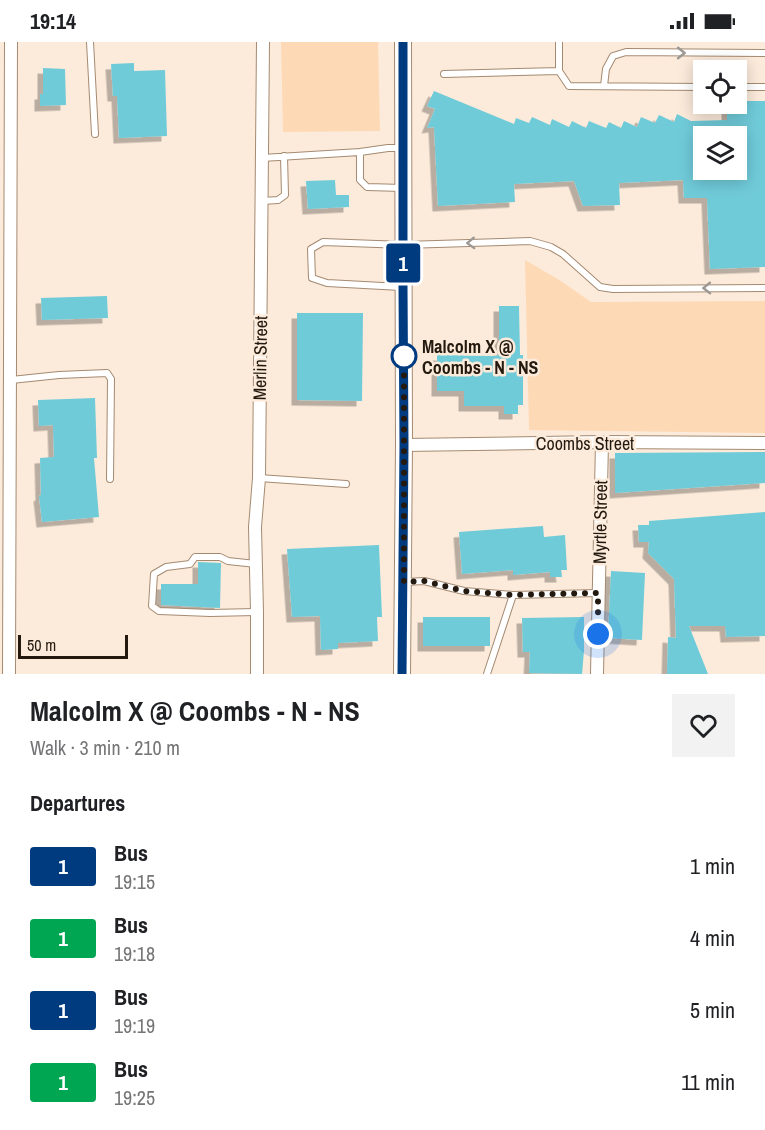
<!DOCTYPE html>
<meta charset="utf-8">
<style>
:root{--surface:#fff;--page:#f2f2f2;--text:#202124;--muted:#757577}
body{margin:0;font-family:"Archivo Narrow",sans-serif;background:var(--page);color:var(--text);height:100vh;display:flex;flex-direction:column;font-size:22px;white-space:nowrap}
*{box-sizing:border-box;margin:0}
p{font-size:20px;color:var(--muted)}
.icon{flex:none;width:33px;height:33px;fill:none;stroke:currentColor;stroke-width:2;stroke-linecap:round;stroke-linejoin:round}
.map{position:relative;height:632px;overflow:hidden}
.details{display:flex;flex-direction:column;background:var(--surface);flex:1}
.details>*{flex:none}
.badge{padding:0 12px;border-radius:4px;font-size:21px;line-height:39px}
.buttons{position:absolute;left:693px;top:18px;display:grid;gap:12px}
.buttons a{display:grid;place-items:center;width:54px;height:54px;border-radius:0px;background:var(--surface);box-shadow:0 3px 15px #0003;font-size:30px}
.scale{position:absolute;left:18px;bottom:15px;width:110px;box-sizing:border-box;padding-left:6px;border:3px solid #23190f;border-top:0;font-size:16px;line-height:21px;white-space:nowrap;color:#23190f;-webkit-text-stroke:4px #fcebdb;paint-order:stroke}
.you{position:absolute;width:30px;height:30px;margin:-15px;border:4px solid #fff;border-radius:50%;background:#1a73e8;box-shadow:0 0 0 9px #1a73e833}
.map>.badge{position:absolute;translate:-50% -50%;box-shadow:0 0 0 3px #fff}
h2{padding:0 30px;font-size:22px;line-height:54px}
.round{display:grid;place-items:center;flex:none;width:63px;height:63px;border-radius:0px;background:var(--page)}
.head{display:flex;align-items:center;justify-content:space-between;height:102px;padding:0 30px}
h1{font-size:28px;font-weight:700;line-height:45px}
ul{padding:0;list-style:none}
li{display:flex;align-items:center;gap:18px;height:72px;padding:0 30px}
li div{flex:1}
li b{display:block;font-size:22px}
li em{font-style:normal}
li .badge{min-width:66px;font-weight:700;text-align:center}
.status{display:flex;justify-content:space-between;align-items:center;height:42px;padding:0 30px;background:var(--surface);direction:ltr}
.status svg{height:16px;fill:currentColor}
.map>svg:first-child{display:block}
.green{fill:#fed9b5}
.building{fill:#6fcbd9;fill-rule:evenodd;filter:url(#shadow)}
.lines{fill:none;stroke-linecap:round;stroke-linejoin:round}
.lane-casing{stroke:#a48a71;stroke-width:8}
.street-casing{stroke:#a48a71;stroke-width:14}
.secondary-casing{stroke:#a48a71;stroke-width:18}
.lane{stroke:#fff;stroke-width:6}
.street{stroke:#fff;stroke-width:12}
.secondary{stroke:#fff;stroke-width:16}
.oneway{stroke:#9c9893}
.line-casing{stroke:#fff;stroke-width:14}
.line{stroke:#003b80;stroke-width:9}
.walk{stroke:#23190f;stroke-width:6;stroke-dasharray:0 10.8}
.stop-dot{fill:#fff;stroke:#003b80;stroke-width:3}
.labels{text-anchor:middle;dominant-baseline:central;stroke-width:5;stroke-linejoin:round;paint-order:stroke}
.stop-label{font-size:18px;font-weight:bold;fill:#23190f;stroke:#fcebdb;text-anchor:start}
.street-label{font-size:18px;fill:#23190f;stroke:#fcebdb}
</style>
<div class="status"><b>19:14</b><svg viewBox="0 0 49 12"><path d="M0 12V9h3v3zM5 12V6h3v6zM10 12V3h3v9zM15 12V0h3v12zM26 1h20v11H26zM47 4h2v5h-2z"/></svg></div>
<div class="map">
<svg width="765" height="632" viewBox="0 0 765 632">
<defs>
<filter id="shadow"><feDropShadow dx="-5.5" dy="5.5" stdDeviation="0" flood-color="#0004"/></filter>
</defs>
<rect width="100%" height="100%" fill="#fcebdb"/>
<path class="green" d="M 281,0 L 378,0 L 380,89 L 283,90 Z
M 525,218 L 561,239 L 591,260 L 765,259 L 765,391 L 529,388 Z"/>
<path class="building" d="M 134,21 L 134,29 L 165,28 L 167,94 L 119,96 L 117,54 L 113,54 L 111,22 Z
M 43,26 L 65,27 L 66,63 L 40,64 L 40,52 L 43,52 Z
M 434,49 L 514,82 L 516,76 L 529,81 L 532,75 L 550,83 L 552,77 L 569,85 L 572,79 L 586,86 L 589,79 L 606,86 L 609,80 L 621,86 L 624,79 L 637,85 L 641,75 L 655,81 L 659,73 L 674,80 L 677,72 L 691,79 L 727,78 L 727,62 L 736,62 L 736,59 L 765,59 L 765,225 L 710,227 L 707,156 L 684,156 L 683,138 L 619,141 L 620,163 L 583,164 L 574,139 L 514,142 L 515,160 L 438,164 L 434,85 L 427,86 L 435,67 L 427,64 ZM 704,94 L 736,94 L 736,128 L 704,128 Z
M 335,138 L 336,153 L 349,153 L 349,165 L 308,167 L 306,139 Z
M 107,254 L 108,276 L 42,278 L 41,256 Z
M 499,264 L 519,264 L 520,313 L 523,313 L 523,363 L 518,363 L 518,372 L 504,372 L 504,364 L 464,364 L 464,349 L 437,349 L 437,313 L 495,314 L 499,313 Z
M 297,271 L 363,271 L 362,359 L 297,358 Z
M 95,356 L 97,416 L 94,416 L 99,475 L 42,480 L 39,454 L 41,453 L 40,416 L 54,415 L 53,383 L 39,384 L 38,358 Z
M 765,410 L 765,441 L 615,451 L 615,411 Z
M 765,470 L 765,594 L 726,595 L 725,584 L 689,584 L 708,632 L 667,632 L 668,595 L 676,596 L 674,537 L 648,511 L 649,500 L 639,500 L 638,483 L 649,483 L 649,479 Z
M 543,484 L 544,495 L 565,493 L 567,528 L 561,528 L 562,535 L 550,535 L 550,530 L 513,533 L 513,528 L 462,532 L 459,490 Z
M 379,503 L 382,575 L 377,575 L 378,599 L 338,601 L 338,607 L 321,608 L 320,574 L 292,575 L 287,507 Z
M 198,520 L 221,521 L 220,566 L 161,563 L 161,542 L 198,542 Z
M 611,529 L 645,531 L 642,598 L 608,596 Z
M 423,575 L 490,575 L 490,604 L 423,604 Z
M 584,575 L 584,609 L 582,632 L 529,631 L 530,610 L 523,610 L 522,576 Z"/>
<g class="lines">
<defs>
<path id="lane" d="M 90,0 L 95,92
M 559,0 L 559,29 L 569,44 L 704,45
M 444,32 L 559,29
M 604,44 L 606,27 L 613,14 L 626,10 L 765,11
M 736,45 L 765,45
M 402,106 L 388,106 L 360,110 L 360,138 L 367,145 L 403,146
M 262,116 L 360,110
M 262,159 L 278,158 L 285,153 L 284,114
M 401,245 L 327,241 L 312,236 L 311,207 L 323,200 L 404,203 L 530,199 L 551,205 L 563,212 L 600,245 L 613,247 L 765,246
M 11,338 L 59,333 L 107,331 L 111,337 L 110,437
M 259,436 L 346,442
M 256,522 L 228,519 L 220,515 L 195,515 L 190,522 L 166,525 L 154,532 L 152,564 L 159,569 L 210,571 L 257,570
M 405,540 L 424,539 L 464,549 L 513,553
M 487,632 L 513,553 L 598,551"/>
<path id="street" d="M 404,403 L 602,400 L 765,401
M 9,632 L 11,0
M 257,632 L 257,570 L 255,485 L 259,436 L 263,0
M 597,632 L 602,400"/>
<path id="secondary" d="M 402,632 L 404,403 L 403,0"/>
</defs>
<use href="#lane" class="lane-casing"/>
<use href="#street" class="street-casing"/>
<use href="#secondary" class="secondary-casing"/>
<use href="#lane" class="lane"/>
<use href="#street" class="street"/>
<use href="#secondary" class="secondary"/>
</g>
<defs><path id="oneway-chevron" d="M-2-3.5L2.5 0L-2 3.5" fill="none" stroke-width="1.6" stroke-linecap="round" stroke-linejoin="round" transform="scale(1.5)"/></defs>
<g class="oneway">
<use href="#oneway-chevron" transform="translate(681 11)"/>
<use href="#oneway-chevron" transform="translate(471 201) rotate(178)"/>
<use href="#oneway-chevron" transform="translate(707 246) rotate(179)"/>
</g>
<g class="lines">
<defs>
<path id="line" d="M 402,632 L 404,403 L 403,245 L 403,0"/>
</defs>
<use href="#line" class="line-casing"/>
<use href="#line" class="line"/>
<path class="walk" d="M 404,314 L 404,313 L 404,540 L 424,539 L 464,549 L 513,553 L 598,551 L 598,592"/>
</g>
<circle class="stop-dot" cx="404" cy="314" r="12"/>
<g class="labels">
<g class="stop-label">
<text x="422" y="304">Malcolm X @<tspan x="422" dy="21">Coombs - N - NS</tspan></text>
</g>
<g class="street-label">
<text transform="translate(260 316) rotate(-89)">Merlin Street</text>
<text x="585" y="401">Coombs Street</text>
<text transform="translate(600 480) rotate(-89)">Myrtle Street</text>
</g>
</g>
</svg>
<div class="buttons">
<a><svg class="icon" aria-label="locate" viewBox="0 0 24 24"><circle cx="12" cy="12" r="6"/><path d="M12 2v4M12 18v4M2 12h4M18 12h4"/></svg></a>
<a><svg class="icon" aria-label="layers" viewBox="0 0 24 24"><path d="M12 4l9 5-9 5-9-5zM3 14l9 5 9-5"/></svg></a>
</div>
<div class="scale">50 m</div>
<div class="you" style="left:598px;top:592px"></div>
<b class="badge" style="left:403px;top:221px;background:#003b80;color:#fff">1</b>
</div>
<section class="details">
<div class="head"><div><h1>Malcolm X @ Coombs - N - NS</h1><p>Walk · 3 min · 210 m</p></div><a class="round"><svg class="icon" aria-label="heart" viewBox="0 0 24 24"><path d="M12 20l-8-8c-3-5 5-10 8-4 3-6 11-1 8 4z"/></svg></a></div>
<h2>Departures</h2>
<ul>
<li><span class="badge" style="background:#003b80;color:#fff">1</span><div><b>Bus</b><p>19:15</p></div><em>1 min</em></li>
<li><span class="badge" style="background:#00a651;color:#fff">1</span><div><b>Bus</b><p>19:18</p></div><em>4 min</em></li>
<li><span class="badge" style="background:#003b80;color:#fff">1</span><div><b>Bus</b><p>19:19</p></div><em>5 min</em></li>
<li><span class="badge" style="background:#00a651;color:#fff">1</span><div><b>Bus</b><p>19:25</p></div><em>11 min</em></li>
</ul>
</section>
